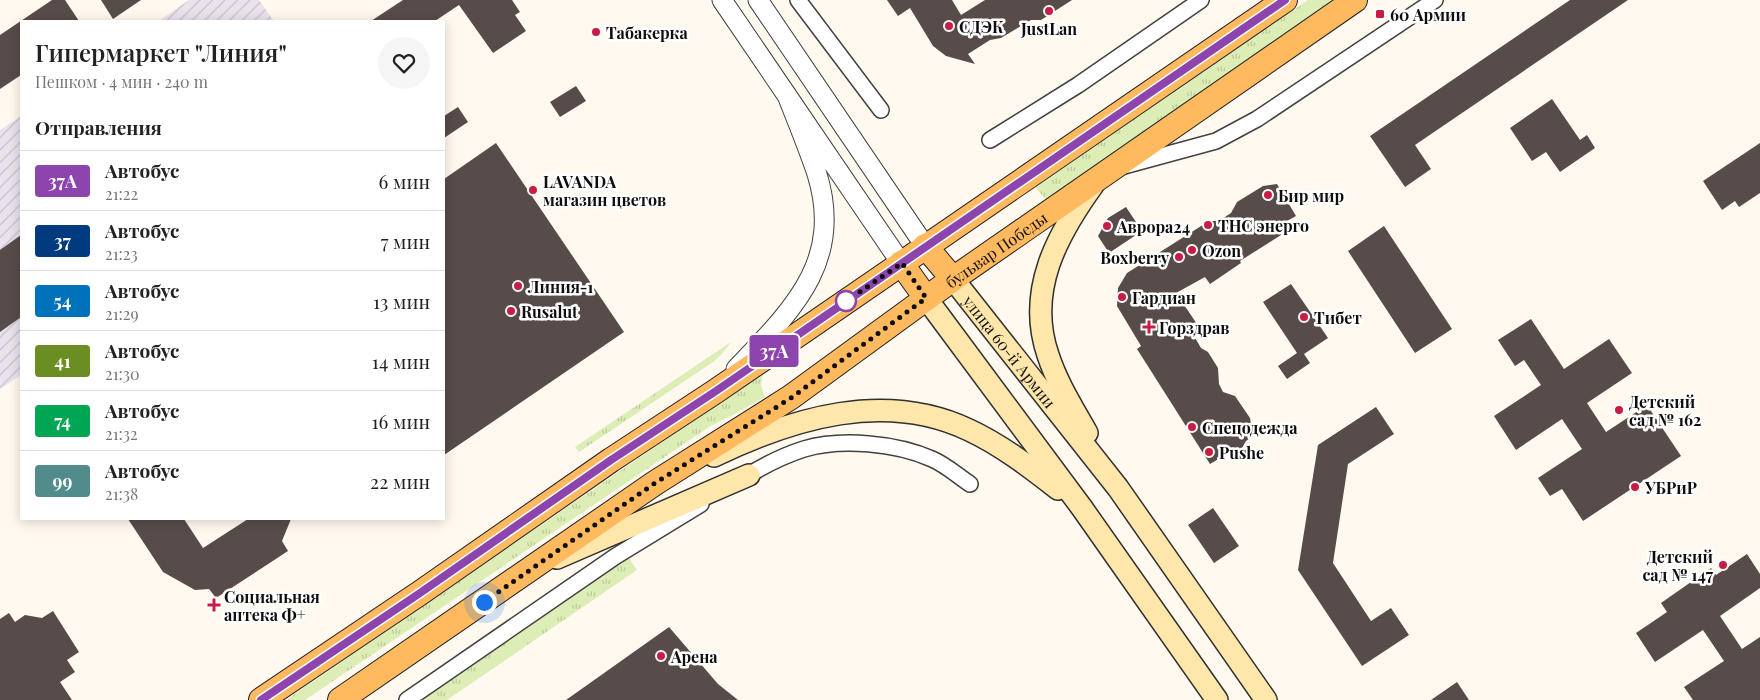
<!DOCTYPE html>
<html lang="ru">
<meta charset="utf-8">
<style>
:root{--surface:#fff;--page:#f6f6f6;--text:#222;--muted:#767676;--line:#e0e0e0}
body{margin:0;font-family:"Playfair Display",serif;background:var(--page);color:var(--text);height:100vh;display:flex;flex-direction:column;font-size:19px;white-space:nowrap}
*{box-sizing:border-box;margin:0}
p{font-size:16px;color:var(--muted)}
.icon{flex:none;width:28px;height:28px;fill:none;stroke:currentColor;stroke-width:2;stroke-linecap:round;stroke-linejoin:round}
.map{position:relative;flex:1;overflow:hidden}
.details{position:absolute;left:20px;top:20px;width:425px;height:500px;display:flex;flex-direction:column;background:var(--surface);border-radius:0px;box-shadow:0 2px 12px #0003}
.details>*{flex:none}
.badge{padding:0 10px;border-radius:4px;font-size:18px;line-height:32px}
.you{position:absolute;width:25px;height:25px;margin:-12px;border:4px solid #fff;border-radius:50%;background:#1a73e8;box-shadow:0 0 0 8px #1a73e833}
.map>.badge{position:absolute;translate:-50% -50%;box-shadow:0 0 0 2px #fff}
h2{padding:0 15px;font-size:19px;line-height:45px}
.round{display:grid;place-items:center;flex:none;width:52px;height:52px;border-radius:26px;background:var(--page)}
.overview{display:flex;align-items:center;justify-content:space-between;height:85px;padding:0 15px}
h1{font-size:24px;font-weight:600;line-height:38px}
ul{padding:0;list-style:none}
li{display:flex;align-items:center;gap:15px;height:60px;padding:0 15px;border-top:1px solid var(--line)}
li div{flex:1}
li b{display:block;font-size:19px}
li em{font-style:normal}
li .badge{min-width:55px;font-weight:700;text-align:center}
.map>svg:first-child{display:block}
.industrial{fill:url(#industrial-furrows)}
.grass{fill:url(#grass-tufts)}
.building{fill:#584c4a}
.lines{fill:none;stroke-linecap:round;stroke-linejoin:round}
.minor-casing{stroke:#414141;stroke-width:18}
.tertiary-casing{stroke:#414141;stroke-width:21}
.secondary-casing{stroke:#303030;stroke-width:24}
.primary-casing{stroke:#1f1f1f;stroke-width:26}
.minor{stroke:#fff;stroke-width:15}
.tertiary{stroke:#fff;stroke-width:19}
.secondary{stroke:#ffe6aa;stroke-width:21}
.primary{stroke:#ffba5f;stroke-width:24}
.line-casing{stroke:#fff;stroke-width:11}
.line{stroke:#8e44ad;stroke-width:8}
.walk{stroke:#0e0e0e;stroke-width:5;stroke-dasharray:0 9}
.poi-dot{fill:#c81c44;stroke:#fff;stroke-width:2}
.stop-dot{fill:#fff;stroke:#8e44ad;stroke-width:2.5}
.labels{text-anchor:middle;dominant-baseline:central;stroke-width:5;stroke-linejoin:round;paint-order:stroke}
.poi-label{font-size:16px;font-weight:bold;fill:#0e0e0e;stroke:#fff;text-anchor:start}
.street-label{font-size:16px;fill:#0e0e0e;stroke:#fff}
</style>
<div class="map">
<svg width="1760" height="700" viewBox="0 0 1760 700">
<defs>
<pattern id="industrial-furrows" width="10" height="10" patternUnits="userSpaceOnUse" patternTransform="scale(1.25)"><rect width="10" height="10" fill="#eae2ed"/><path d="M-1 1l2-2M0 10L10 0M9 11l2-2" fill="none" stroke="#c8c1ca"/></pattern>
<pattern id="grass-tufts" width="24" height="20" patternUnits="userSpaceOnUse" patternTransform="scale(1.25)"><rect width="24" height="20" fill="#dcedb6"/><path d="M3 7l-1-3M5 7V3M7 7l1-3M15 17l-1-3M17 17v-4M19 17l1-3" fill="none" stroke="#bcca9b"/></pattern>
</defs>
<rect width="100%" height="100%" fill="#fff9ef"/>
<path class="industrial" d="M 189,0 L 259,0 L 274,21 L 159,21 Z
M 21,116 L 21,375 L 0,389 L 0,130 Z"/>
<path class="grass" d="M 1308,0 L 1340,0 L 1047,201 L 1035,187 Z
M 731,342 L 721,355 L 713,362 L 579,452 L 575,447 Z
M 763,373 L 761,385 L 765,397 L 733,415 L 709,427 L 305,700 L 286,700 Z
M 629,558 L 637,570 L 447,700 L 420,700 Z"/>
<path class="building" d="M 52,0 L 65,0 L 79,21 L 21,21 L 21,75 L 0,89 L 0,35 Z
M 101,0 L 141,0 L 113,19 Z
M 403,0 L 512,0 L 520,12 L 515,15 L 526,31 L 493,53 L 459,5 L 435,21 L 371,21 Z
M 887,0 L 952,0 L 961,15 L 985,0 L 1072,0 L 1041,20 L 1031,20 L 1001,38 L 990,40 L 968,54 L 975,64 L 946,56 L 933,46 L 910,8 L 898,16 Z
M 1570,0 L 1628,0 L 1415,145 L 1431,169 L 1405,187 L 1370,136 Z
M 576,86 L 586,101 L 560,117 L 550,102 Z
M 1552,99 L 1580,140 L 1587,135 L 1595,148 L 1560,172 L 1546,152 L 1532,161 L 1510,128 Z
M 458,107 L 468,122 L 444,138 L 444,116 Z
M 496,143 L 624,332 L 444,455 L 444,179 Z
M 1760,143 L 1760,193 L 1739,207 L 1735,201 L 1722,210 L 1703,181 Z
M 1277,184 L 1296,216 L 1287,221 L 1292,228 L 1240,261 L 1241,263 L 1210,284 L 1205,277 L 1176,293 L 1197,324 L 1194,336 L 1201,348 L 1208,352 L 1218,368 L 1219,384 L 1223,392 L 1235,396 L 1250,418 L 1253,436 L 1246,441 L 1242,448 L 1222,457 L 1210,464 L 1137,349 L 1141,346 L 1117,306 L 1118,288 L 1127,273 L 1209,221 L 1219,221 L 1231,213 L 1237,202 L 1263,186 Z
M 1126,207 L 1142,231 L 1109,253 L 1098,236 L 1108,218 Z
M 1384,226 L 1452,329 L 1415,353 L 1348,251 Z
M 21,235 L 21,317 L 0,332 L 0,250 Z
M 1291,284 L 1328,338 L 1304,354 L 1310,363 L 1287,379 L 1278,366 L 1297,353 L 1263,302 Z
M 1531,319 L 1564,369 L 1609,339 L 1632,373 L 1587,403 L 1606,432 L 1647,405 L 1681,456 L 1583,521 L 1562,489 L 1550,496 L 1538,478 L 1582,449 L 1562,419 L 1516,450 L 1494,416 L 1541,385 L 1524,360 L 1515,366 L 1498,340 Z
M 1376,407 L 1394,434 L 1348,464 L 1333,563 L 1371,621 L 1391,608 L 1409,635 L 1362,666 L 1298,570 L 1318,445 Z
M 1213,508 L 1239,546 L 1214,563 L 1188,525 Z
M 128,519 L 184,519 L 203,548 L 248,519 L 291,519 L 282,541 L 288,551 L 216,598 L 209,589 L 195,590 L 163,572 Z
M 1747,554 L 1760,574 L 1760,588 L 1720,616 L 1742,649 L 1760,637 L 1760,700 L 1693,700 L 1684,687 L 1724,661 L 1703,630 L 1655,662 L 1636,633 L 1667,612 L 1661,603 L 1711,568 L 1716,575 Z
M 53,611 L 79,652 L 67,660 L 75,672 L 60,682 L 72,700 L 0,700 L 0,619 L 9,613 L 15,622 L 25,615 L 42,618 Z
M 669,627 L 718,684 L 738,700 L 566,700 Z
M 1457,682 L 1469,700 L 1431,700 Z"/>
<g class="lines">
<defs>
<path id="minor" d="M 798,0 L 881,110
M 990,140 L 1078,85 L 1201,0
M 1124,166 L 1216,141 L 1257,119 L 1435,0
M 742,479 C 761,467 782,456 804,449 C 841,438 896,443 932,459 C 946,465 958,476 970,484
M 407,700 L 616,556 L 701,504"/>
<path id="tertiary" d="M 722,0 L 901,263
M 758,0 L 925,246
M 736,369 C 792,310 844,262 817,174 C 808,147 797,121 787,95"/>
<g id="secondary">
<path id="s1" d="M 953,279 L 1118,488 L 1266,700"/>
<path d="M 926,298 L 1082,508 L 1217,700"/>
<path d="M 1087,433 C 1073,408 1057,383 1048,355 C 1026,291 1057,235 1093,185"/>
<path d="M 714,456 C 793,418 885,390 969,430 C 1001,445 1030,467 1058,489"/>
<path d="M 557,558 L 749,475"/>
</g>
<g id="primary">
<path d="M 925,246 L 953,279"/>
<path d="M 901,263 L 926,298"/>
<path d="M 261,700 L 420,593 L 611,460 L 716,391 L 1285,0"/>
<path id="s2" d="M 340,700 L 655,483 L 791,397 L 953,279 L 1355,0"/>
</g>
</defs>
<use href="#minor" class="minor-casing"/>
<use href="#tertiary" class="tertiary-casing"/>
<use href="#secondary" class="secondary-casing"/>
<use href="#primary" class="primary-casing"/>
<use href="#minor" class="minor"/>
<use href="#tertiary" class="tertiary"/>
<use href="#secondary" class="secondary"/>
<use href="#primary" class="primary"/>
</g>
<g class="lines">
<defs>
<path id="line" d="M 261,700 L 420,593 L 611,460 L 716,391 L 1285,0"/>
</defs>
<use href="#line" class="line-casing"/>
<use href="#line" class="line"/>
<path class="walk" d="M 484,602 L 655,483 L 791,398 L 926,298 L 902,263 L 845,302 L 846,301"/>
</g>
<g class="poi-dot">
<circle cx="1049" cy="11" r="5"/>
<rect x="1375" y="9" width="10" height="10" rx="2.5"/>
<circle cx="949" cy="26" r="5"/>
<circle cx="596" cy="32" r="5"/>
<circle cx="533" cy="190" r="5"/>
<circle cx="1268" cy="195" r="5"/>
<circle cx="1208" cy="225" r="5"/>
<circle cx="1107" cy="226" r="5"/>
<circle cx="1192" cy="250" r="5"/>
<circle cx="1179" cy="257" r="5"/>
<circle cx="518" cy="286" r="5"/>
<circle cx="1122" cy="297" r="5"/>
<circle cx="511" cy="311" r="5"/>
<circle cx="1304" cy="317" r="5"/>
<path d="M1146.5 319.5h5v5h5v5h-5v5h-5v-5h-5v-5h5z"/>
<circle cx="1619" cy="410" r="5"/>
<circle cx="1192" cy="427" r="5"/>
<circle cx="1209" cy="452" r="5"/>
<circle cx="1635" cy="487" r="5"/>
<circle cx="1723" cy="565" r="5"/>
<path d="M211.5 597.5h5v5h5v5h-5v5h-5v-5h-5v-5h5z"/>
<circle cx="661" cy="656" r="5"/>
</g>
<circle class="stop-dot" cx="846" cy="301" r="10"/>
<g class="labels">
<g class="poi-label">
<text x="1390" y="14">60 Армии</text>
<text x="959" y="26">СДЭК</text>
<text x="1049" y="28" text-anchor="middle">JustLan</text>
<text x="606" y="32">Табакерка</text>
<text x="543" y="181">LAVANDA<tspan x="543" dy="18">магазин цветов</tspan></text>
<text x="1278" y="195">Бир мир</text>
<text x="1218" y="225">ТНС энерго</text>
<text x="1117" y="226">Аврора24</text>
<text x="1202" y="250">Ozon</text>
<text x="1169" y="257" text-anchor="end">Boxberry</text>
<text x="528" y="286">Линия-1</text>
<text x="1132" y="297">Гардиан</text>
<text x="521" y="311">Rusalut</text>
<text x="1314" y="317">Тибет</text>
<text x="1159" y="327">Горздрав</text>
<text x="1629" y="401">Детский<tspan x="1629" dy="18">сад № 162</tspan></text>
<text x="1202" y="427">Спецодежда</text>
<text x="1219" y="452">Pushe</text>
<text x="1645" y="487">УБРиР</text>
<text x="1713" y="556" text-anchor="end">Детский<tspan x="1713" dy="18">сад № 147</tspan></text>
<text x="224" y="596">Социальная<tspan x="224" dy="18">аптека Ф+</tspan></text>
<text x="671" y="656">Арена</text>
</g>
<g class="street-label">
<text stroke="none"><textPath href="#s2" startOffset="796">бульвар Победы</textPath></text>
<text stroke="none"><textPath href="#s1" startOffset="92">улица 60-й Армии</textPath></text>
</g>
</g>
</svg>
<div class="you" style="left:484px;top:602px"></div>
<b class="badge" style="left:774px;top:351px;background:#8e44ad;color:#fff">37А</b>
<section class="details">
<div class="overview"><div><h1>Гипермаркет &quot;Линия&quot;</h1><p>Пешком · 4 мин · 240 m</p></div><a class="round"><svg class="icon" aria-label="heart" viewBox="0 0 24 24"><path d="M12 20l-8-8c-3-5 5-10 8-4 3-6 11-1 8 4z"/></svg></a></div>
<h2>Отправления</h2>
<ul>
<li><span class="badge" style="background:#8e44ad;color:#fff">37А</span><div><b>Автобус</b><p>21:22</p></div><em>6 мин</em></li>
<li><span class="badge" style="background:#003b80;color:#fff">37</span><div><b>Автобус</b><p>21:23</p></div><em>7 мин</em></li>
<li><span class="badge" style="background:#0072bc;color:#fff">54</span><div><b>Автобус</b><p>21:29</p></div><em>13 мин</em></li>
<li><span class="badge" style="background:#6b8e23;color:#fff">41</span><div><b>Автобус</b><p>21:30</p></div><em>14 мин</em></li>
<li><span class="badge" style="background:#00a651;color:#fff">74</span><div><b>Автобус</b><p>21:32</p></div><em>16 мин</em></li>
<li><span class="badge" style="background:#528b8b;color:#fff">99</span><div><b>Автобус</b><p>21:38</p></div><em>22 мин</em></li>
</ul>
</section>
</div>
